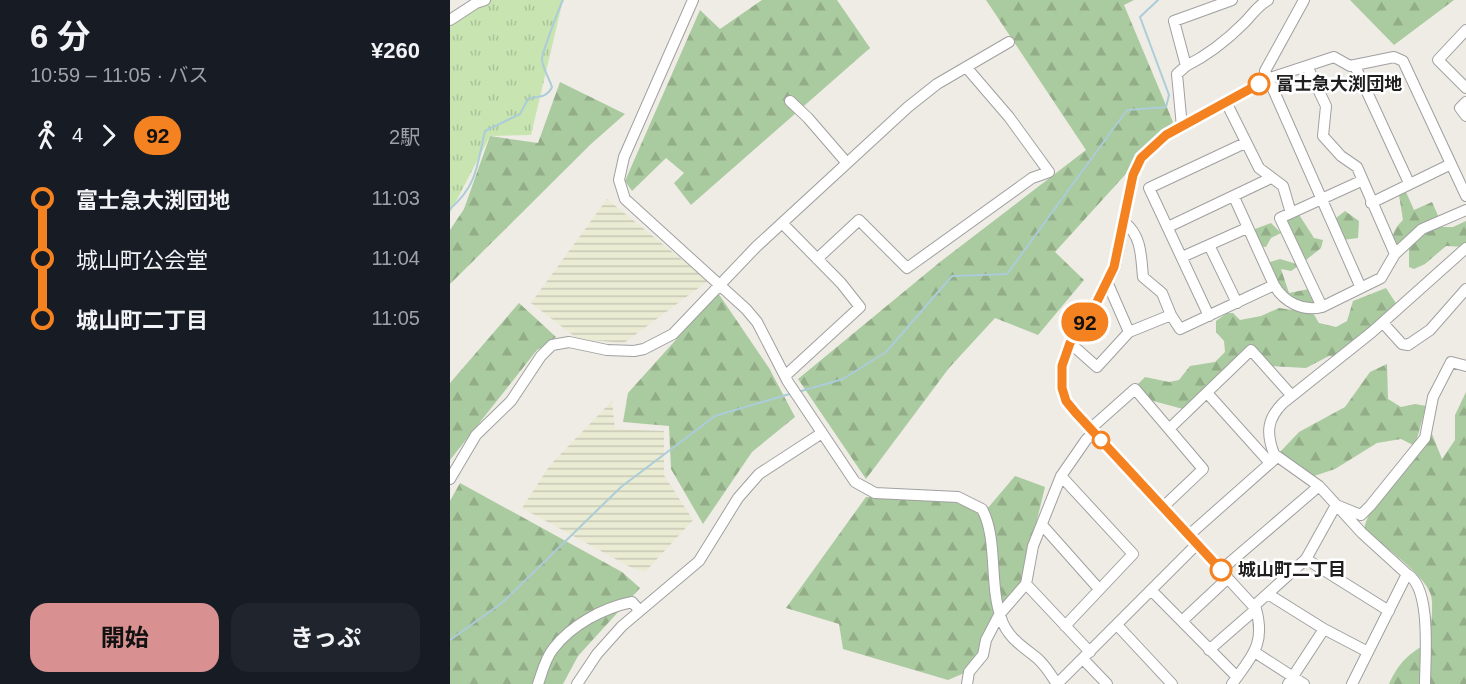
<!DOCTYPE html>
<html lang="ja">
<meta charset="utf-8">
<style>
:root{--surface:#171b24;--page:#20242c;--text:#f1f3f6;--muted:#9ea1a6;--accent:#d89190}
body{margin:0;font-family:Arial,"Noto Sans JP",sans-serif;background:var(--page);color:var(--text);height:100vh;display:flex;flex-direction:column;font-size:22px;white-space:nowrap}
*{box-sizing:border-box;margin:0}
p{font-size:20px;color:var(--muted)}
.icon{flex:none;width:33px;height:33px;fill:none;stroke:currentColor;stroke-width:2;stroke-linecap:round;stroke-linejoin:round}
.map{position:relative;flex:1;overflow:hidden}
.drawer{display:flex;flex-direction:column;background:var(--surface);width:450px}
.drawer>*{flex:none}
.badge{padding:0 12px;border-radius:20px;font-size:21px;line-height:39px}
.map>.badge{position:absolute;translate:-50% -50%;box-shadow:0 0 0 3px #fff}
.legs{display:flex;align-items:center;gap:9px;height:66px;padding:0 30px;font-size:20px}
.legs p{margin-inline-start:auto}
.headline{display:flex;align-items:center;justify-content:space-between;height:102px;padding:0 30px}
h1{font-size:33px;font-weight:700;line-height:45px}
.cta{display:flex;gap:12px;margin-top:auto;padding:12px 30px}
.cta a{flex:1;height:69px;border-radius:18px;background:var(--accent);color:#111;font-size:24px;font-weight:700;line-height:69px;text-align:center}
.cta a+a{background:var(--page);color:var(--text)}
ul{padding:0 30px;list-style:none}
li{display:flex;align-items:center;gap:21px;height:60px;font-size:22px}
li i{display:grid;place-items:center;width:9px;height:100%;margin:0 8px;background:currentColor}
li i::after{content:'';width:15px;height:15px;margin:-8px;border:4px solid;border-radius:50%;background:var(--surface)}
li p{margin-inline-start:auto}
li:first-child i{background:linear-gradient(#0000 50%,currentColor 0)}
li:last-child i{background:linear-gradient(currentColor 50%,#0000 0)}
main{display:flex;flex:1;min-height:0}
.map>svg:first-child{display:block}
.farmland{fill:url(#farmland-rules)}
.grass{fill:url(#grass-tufts)}
.forest{fill:url(#forest-firs)}
.lines{fill:none;stroke-linecap:round;stroke-linejoin:round}
.stream{stroke:#abccd8;stroke-width:2}
.minor-casing{stroke:#a0a0a0;stroke-width:12}
.minor{stroke:#fff;stroke-width:10}
.line-1-casing{stroke:#fff;stroke-width:14}
.line-1{stroke:#f58220;stroke-width:9}
.stop-1-dot{fill:#fff;stroke:#f58220;stroke-width:3}
.labels{text-anchor:middle;dominant-baseline:central;stroke-width:5;stroke-linejoin:round;paint-order:stroke}
.stop-label{font-size:18px;font-weight:bold;fill:#1f1f1f;stroke:#fff;text-anchor:start}
</style>
<main>
<section class="drawer">
<div class="headline"><div><h1>6 分</h1><p>10:59 – 11:05 · バス</p></div><b>¥260</b></div>
<div class="legs"><svg class="icon" aria-label="walk" viewBox="0 0 24 24"><circle cx="13" cy="4" r="2"/><path d="M13 8l-2 6 4 7M11 14l-3 7M7 12l3-4h3l4 4"/></svg>4<svg class="icon" aria-label="forward" viewBox="0 0 24 24"><path d="M9 5l7 7-7 7"/></svg><b class="badge" style="background:#f58220;color:#111">92</b><p>2駅</p></div>
<ul>
<li><i style="color:#f58220"></i><b>富士急大渕団地</b><p>11:03</p></li>
<li><i style="color:#f58220"></i><span>城山町公会堂</span><p>11:04</p></li>
<li><i style="color:#f58220"></i><b>城山町二丁目</b><p>11:05</p></li>
</ul>
<div class="cta"><a>開始</a><a>きっぷ</a></div>
</section>
<div class="map">
<svg width="1016" height="684" viewBox="0 0 1016 684">
<defs>
<pattern id="farmland-rules" width="6" height="5" patternUnits="userSpaceOnUse" patternTransform="scale(1.5)"><rect width="6" height="5" fill="#e9ebd3"/><path d="M0 2.5h6" fill="none" stroke="#c7c9b5"/></pattern>
<pattern id="grass-tufts" width="24" height="20" patternUnits="userSpaceOnUse" patternTransform="scale(1.5)"><rect width="24" height="20" fill="#c8e4b1"/><path d="M3 7l-1-3M5 7V3M7 7l1-3M15 17l-1-3M17 17v-4M19 17l1-3" fill="none" stroke="#abc398"/></pattern>
<pattern id="forest-firs" width="22" height="20" patternUnits="userSpaceOnUse" patternTransform="scale(1.5)"><rect width="22" height="20" fill="#aaca9f"/><path d="M5 1l3.5 6h-7zM16 11l3.5 6h-7z" fill="#92ad88"/></pattern>
</defs>
<rect width="100%" height="100%" fill="#efece6"/>
<path class="farmland" d="M 157,199 L 258,281 L 174,343 L 128,339 L 81,303 Z
M 162,401 L 165,429 L 214,431 L 214,475 L 243,520 L 195,572 L 182,568 L 72,508 L 100,465 Z"/>
<path class="grass" d="M 40,0 L 113,0 L 81,135 L 40,136 L 0,213 L 0,13 Z"/>
<path class="forest" d="M 312,0 L 387,0 L 420,48 L 241,205 L 224,183 L 234,173 L 216,158 L 182,191 L 175,181 L 250,10 L 270,29 Z
M 536,0 L 684,0 L 674,5 L 723,122 L 605,252 L 634,280 L 588,335 L 545,318 L 499,368 L 416,479 L 348,379 L 490,262 L 636,150 Z
M 900,0 L 1004,0 L 944,45 Z
M 110,82 L 175,114 L 141,144 L 0,284 L 0,230 L 14,209 L 40,136 L 88,143 Z
M 956,192 L 964,210 L 982,202 L 990,220 L 981,227 L 1003,227 L 1016,221 L 1016,247 L 996,246 L 975,264 L 964,269 L 959,267 L 959,245 L 944,251 C 940,239 943,229 953,220 L 949,195 Z
M 895,211 L 909,221 L 908,238 L 892,240 L 886,218 Z
M 848,213 L 864,238 L 873,240 L 871,248 L 856,260 L 850,257 L 833,219 Z
M 821,223 L 831,233 L 821,238 L 816,247 L 809,246 L 803,235 L 805,229 Z
M 830,259 L 850,265 L 841,271 L 831,269 L 839,293 L 859,289 L 865,306 L 833,298 L 817,267 L 820,262 Z
M 936,288 L 949,308 L 892,356 L 879,356 L 856,368 L 820,366 L 802,347 L 733,409 L 692,398 L 688,384 L 695,377 L 719,382 L 729,380 L 740,366 L 765,362 L 775,352 L 774,341 L 766,332 L 766,321 L 777,313 L 783,313 L 790,320 L 811,316 L 829,308 L 863,313 L 869,323 L 886,327 L 897,321 L 903,301 Z
M 268,293 L 319,368 L 345,417 L 302,452 L 253,524 L 221,469 L 219,426 L 173,422 L 178,393 Z
M 69,303 L 106,337 L 87,350 L 0,460 L 0,383 Z
M 937,364 L 938,399 L 951,407 L 965,404 L 976,406 L 965,446 L 951,439 L 927,443 L 885,469 L 864,476 L 844,465 L 830,452 L 849,432 L 895,407 L 920,372 Z
M 1016,392 L 1016,684 L 939,684 C 949,662 959,653 980,642 C 980,628 984,608 981,595 C 974,573 932,546 914,529 C 922,491 966,468 982,434 L 992,459 L 1005,440 L 1005,415 Z
M 565,476 L 595,487 L 572,582 L 544,614 L 533,665 L 498,680 L 393,649 L 389,624 L 336,608 L 416,497 L 497,501 L 537,509 Z
M 10,483 L 172,572 L 190,588 L 128,656 L 113,684 L 0,684 L 0,501 Z"/>
<g class="lines">
<path class="stream" d="M 0,209 C 28,185 27,164 35,131 L 70,114 L 78,99 C 88,96 97,98 102,87 C 99,78 92,67 92,59 C 92,53 111,3 113,0
M 348,392 L 393,379 L 436,352 L 502,276 L 557,274 L 677,110 L 716,107 L 719,95 L 690,17 L 708,0
M 0,640 L 53,602 L 171,487 L 265,416 L 343,393"/>
<defs>
<path id="minor" d="M 243,0 L 174,157 L 169,180 L 175,199 L 296,309 L 307,322 L 338,382 L 405,482 L 425,493 L 508,497 L 532,509 C 548,538 539,585 551,618 C 557,637 572,646 587,658 C 596,666 601,675 607,684
M 782,0 L 724,21 L 736,66 C 756,56 778,39 794,23 C 803,14 807,6 818,0
M 854,0 L 815,71 L 911,288
M 0,20 L 26,3 L 35,0
M 1016,30 L 988,60 L 1016,88
M 905,66 L 959,183
M 858,68 L 876,106 L 873,136 L 891,156 L 907,167 L 945,254
M 340,101 L 358,118 L 396,162
M 1016,102 L 1010,108 L 1016,116
M 777,104 L 809,168 L 833,186 L 841,213
M 732,127 L 727,74 L 736,66
M 784,197 L 824,285
M 921,203 L 1001,164
M 332,223 L 391,283 L 410,307 L 335,376
M 675,223 C 692,236 691,258 693,277 L 712,293 L 721,315 L 730,329 L 824,285 C 834,302 853,312 872,307 L 931,278 L 945,254 L 972,229 L 1016,210
M 718,227 L 821,178
M 759,245 L 787,303
M 732,257 L 797,228
M 367,259 L 409,220 L 457,268 L 582,178 L 599,172 L 559,117 L 516,67
M 658,284 L 679,332
M 872,307 L 830,218 L 911,181
M 759,316 L 699,188 L 795,143
M 933,323 L 952,344 L 958,345 L 980,330 L 1016,289
M 620,343 L 647,367 L 679,332 L 721,315
M 758,394 L 820,463
M 720,428 L 801,350 L 842,396
M 640,429 L 685,389 L 753,469 L 713,507
M 611,476 L 683,554 L 615,626
M 0,479 L 26,435 L 61,401 L 91,356 L 102,345 L 119,342 L 157,350 L 184,351 L 194,349 L 223,334 L 306,247 L 458,107 L 487,84 L 559,42
M 593,526 L 649,589
M 739,535 L 827,457
M 856,559 L 939,611
M 771,570 L 869,486
M 957,574 C 982,587 975,659 975,684
M 576,584 L 640,652
M 702,591 L 787,677
M 818,594 L 874,629 L 918,652
M 804,606 L 856,559 L 886,505 L 911,515 L 920,506 L 975,438 L 983,397 L 1001,362 L 1016,366
M 732,621 L 778,578
M 667,625 L 722,684
M 759,650 L 806,609
M 806,653 L 854,684
M 634,660 L 657,684
M 88,684 C 92,673 95,659 103,649 C 121,625 153,608 182,602 L 189,610
M 127,684 L 147,654 L 172,626 L 249,561 L 288,498 L 309,474 L 372,433
M 517,684 L 519,672 L 533,655 L 536,640 L 549,615 L 576,584 L 583,546 L 611,476 L 636,440 L 644,432
M 607,684 L 747,544
M 782,684 C 801,657 816,645 806,609 L 625,412 L 616,401 L 612,388 L 612,366 L 620,343 L 640,316 L 665,267 L 683,175 L 691,158 L 716,135 L 817,79 L 884,57 L 900,66 L 944,57 L 953,61 L 1016,196
M 838,684 L 874,629
M 902,684 L 957,574 L 912,533 L 869,486 L 824,454 C 816,433 817,419 833,403 L 922,332 L 1016,248"/>
</defs>
<use href="#minor" class="minor-casing"/>
<use href="#minor" class="minor"/>
</g>
<g class="lines">
<defs>
<path id="line-1" d="M 771,570 L 625,412 L 616,401 L 612,388 L 612,366 L 620,343 L 640,316 L 664,267 L 683,175 L 691,158 L 716,135 L 809,84"/>
</defs>
<use href="#line-1" class="line-1-casing"/>
<use href="#line-1" class="line-1"/>
</g>
<g class="stop-1-dot">
<circle cx="809" cy="84" r="10"/>
<circle cx="651" cy="440" r="8"/>
<circle cx="771" cy="570" r="10"/>
</g>
<g class="labels">
<g class="stop-label">
<text x="826" y="84">富士急大渕団地</text>
<text x="788" y="570">城山町二丁目</text>
</g>
</g>
</svg>
<b class="badge" style="left:635px;top:322px;background:#f58220;color:#111">92</b>
</div>
</main>
